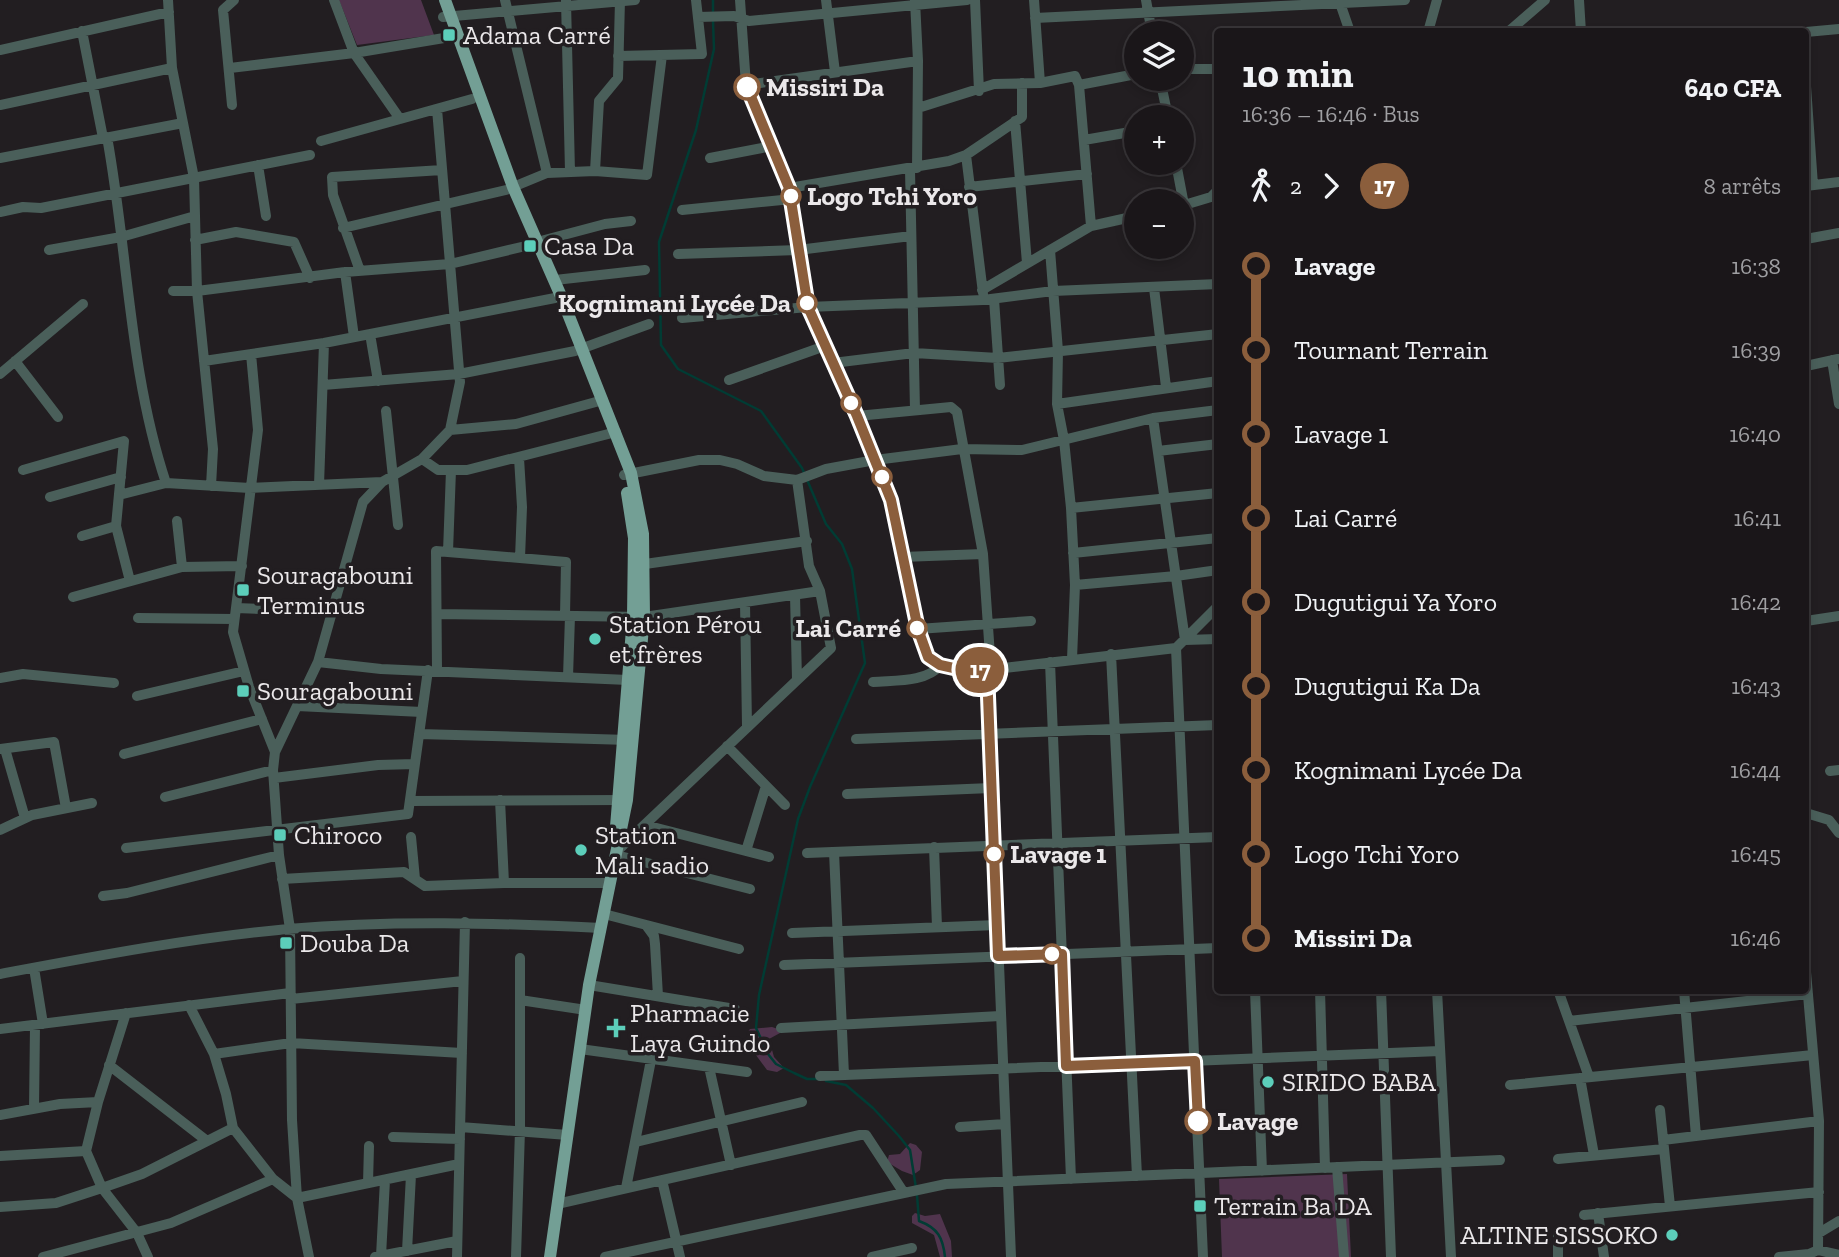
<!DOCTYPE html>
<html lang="fr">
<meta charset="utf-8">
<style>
:root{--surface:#1a1619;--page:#272326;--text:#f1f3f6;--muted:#9f9fa2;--line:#383538}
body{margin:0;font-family:"Zilla Slab",serif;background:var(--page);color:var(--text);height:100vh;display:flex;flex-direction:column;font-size:26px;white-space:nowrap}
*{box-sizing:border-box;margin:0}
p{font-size:23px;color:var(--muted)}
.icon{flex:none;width:38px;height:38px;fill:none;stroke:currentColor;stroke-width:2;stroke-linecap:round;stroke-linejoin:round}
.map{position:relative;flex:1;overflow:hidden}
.details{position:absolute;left:1214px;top:28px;width:595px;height:966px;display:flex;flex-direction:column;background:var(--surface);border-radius:7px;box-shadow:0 4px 10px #0003,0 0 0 2px var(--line)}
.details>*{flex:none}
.badge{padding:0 14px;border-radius:23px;font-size:24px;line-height:46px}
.controls{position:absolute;left:1124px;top:21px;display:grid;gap:14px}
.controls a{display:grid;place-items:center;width:70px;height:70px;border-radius:50%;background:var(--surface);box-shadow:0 4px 10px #0003,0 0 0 2px var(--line);font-size:35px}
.map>.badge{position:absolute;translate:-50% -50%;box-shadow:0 0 0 4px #fff}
.legs{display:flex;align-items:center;gap:10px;height:77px;padding:0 28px;font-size:23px}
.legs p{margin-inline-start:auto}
.headline{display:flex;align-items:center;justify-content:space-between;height:119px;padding:0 28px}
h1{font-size:38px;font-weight:700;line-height:52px}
ul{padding:0 28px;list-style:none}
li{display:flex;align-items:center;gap:24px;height:84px;font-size:26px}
li i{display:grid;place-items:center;width:10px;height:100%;margin:0 9px;background:currentColor}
li i::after{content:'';width:18px;height:18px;margin:-9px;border:5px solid;border-radius:50%;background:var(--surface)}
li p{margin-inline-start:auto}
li:first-child i{background:linear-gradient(#0000 50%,currentColor 0)}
li:last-child i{background:linear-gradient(currentColor 50%,#0000 0)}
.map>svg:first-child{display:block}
.green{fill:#50344d}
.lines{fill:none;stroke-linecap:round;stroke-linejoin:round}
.stream{stroke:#013c34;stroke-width:2.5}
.minor{stroke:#4a5f5a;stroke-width:10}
.major{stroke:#739f95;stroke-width:12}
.line-1-casing{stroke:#fff;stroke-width:16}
.line-1{stroke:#8b5e3c;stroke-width:10}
.poi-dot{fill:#5cceba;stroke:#221e21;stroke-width:2.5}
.stop-1-dot{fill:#fff;stroke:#8b5e3c;stroke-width:3.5}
.labels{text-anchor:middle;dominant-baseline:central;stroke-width:7;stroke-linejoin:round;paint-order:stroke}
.poi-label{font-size:26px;fill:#ebe8ea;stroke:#221e21;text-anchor:start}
.stop-label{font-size:26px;font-weight:bold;fill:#ebe8ea;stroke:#221e21;text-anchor:start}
</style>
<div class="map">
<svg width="1839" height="1257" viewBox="0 0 1839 1257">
<rect width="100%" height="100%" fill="#221e21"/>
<path class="green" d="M 339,0 L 421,0 L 434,35 L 357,45 Z
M 772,1027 L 778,1029 L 780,1033 L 769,1039 L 774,1057 L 784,1068 L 777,1072 L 767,1070 L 750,1047 L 747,1033 L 750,1029 Z
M 910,1143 L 916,1145 L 922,1152 L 920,1170 L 913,1175 L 902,1171 L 887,1162 L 889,1155 L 900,1154 Z
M 1347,1174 L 1351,1257 L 1222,1257 L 1219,1179 Z
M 915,1213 L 925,1216 L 940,1214 L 951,1241 L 952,1257 L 940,1257 L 934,1235 L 912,1223 L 912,1216 Z"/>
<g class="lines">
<path class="stream" d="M 713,0 L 713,14
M 713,21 L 714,49 L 696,130 L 659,242 L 661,345 L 678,369 L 761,411 L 802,468 L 826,524 L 842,544 L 852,569 L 865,663 L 810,787 L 798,819 L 759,995 L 756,1028 L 768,1054 L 776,1064 L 794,1073 L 807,1079 L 819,1079
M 826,1081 L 846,1085 L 873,1108 L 899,1136 L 910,1150 L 916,1188
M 917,1195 L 919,1221 C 938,1228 943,1238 945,1257"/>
<path class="minor" d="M 168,0 L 172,68 L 194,178 L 197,291 L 213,449 L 211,486
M 334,0 L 354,53 L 400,119
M 505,0 L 547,173
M 740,0 L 746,85 L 789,188 L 808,307 L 857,416 L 891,500 L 918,629 L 928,657 L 941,665 L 967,671 L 987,670 L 1176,648
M 826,0 L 835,72
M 975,0 L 979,91
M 1034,0 L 1040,83
M 1146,0 L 1152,33
M 1339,0 L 1350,32
M 1579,0 L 1581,32
M 566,1 L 570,172
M 915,1 L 918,61 L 917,168
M 443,17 L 635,0
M 698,17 L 734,16 L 749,21 L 967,0
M 1035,18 L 1405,0
M 82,31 L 103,138
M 1428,32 L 1437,0
M 1508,32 L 1545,0
M 1806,32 L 1839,29
M 0,50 L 169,12
M 618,56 L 702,54 L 696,0
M 230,68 L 354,53 L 450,37
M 1181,69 L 1218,69
M 1160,79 L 1168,117
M 746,85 L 918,61
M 1079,85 L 1136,74
M 1806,86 L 1813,185
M 0,105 L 172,68
M 232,105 L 223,10 L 234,0
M 918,108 L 994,84 L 1040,83 L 1075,76 L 1079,85 L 1091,226
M 1015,121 L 1027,263
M 107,137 C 128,252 129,372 166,483
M 1084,140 L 1136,131
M 321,141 L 472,99
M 966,155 L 983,293
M 0,158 L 183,123
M 710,158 L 772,146
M 1176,163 L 1184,205
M 258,165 L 266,216
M 910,170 L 915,410
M 595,171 L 599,101 L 618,78 L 620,0
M 1806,186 L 1839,182
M 513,187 L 547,173 L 595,171 L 647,175 L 662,55
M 969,187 L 1087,174
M 789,188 L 949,161 L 966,155 L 1022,117 L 1022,83
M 1181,206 L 1211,197 L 1218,190
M 682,210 L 792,199
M 0,212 L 23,207 L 41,208 L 310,155
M 343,228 L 506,190
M 1806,239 L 1839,233
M 195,240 L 236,232 L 294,242 L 310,278
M 537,242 L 605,224 L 631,221
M 49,250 L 121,237 L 195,216
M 1050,250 L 1058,351 L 1057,404 L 1064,440 L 1071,508 L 1075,585 L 1072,659
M 678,254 L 798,250 L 911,236
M 360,271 L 333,195 L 332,177 L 442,170
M 345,272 L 354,337
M 555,280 L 645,270
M 1154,288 L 1166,387
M 982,290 L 1091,226 L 1136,216
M 173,291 L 197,291 L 345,272 L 450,264 L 530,245
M 994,299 L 1000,385
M 682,318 L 808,307 L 983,300 L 1053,291 L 1218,284
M 370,334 L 378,381
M 251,354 L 258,430 L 233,632 L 249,687 L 275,752 L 273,770 L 279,855 L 290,929 L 292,1120 L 297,1198 L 309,1257
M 1832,360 L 1839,404
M 15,361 L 58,417
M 204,361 L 324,343 L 555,298
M 833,363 L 914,353 L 998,358 L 1218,334
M 1806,366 L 1838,359
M 0,374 L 83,304
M 729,380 L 825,346
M 323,385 L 459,374 L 575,351 L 649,324
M 1057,404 L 1218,381
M 386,411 L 398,525
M 857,416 L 951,407 L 957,412 L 983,554 L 991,670
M 1153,418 L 1185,640 L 1218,639
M 450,430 L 516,424 L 603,400
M 1158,451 L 1218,444
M 519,458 L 522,507 L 520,558
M 422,459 L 438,470 L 467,470 L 616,432
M 23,470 L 124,441 L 116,526 L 130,581
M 797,480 L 826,469 L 875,460 L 962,449 L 1022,450 L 1153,418 L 1218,410
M 319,485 L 324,343
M 119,495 L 166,483 L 250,488 L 382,482
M 50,497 L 121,477
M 1071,508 L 1218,493
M 177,521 L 182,567
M 82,536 L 116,526
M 448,552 L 451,470
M 1073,553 L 1218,538
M 902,557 L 983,554
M 638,565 L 807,541
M 1075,585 L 1176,576 L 1218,570
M 795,595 L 797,680
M 73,597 L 182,567 L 242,566
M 745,603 L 747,726
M 236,608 L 333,612
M 437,614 L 644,617 L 820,591
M 138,618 L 234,619
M 1806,621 L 1839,616
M 918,629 L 1031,621
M 1111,654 L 1137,1176
M 318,662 L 381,669 L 628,680
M 1050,662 L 1071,1179
M 437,670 L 436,551 L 566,562 L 565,616
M 987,670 L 1011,1257
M 568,677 L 570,616
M 0,678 L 23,674 L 114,683
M 873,682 C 895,680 925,683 941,665
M 137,696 L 244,671
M 297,706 L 422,712
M 419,734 L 629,740
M 856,739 L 1218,725
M 727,746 L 785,805
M 0,749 L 54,742 L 66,808
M 5,749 L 25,818
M 275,752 L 318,662 L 363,502 L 382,482 L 422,459 L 450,430 L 460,382 L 437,109
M 124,754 L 262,719
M 1830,771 L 1839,770
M 274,778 L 378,765 L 415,764
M 847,794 L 991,788
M 165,797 L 273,770
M 500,800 L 504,883
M 410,801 L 623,800
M 1806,813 L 1829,820 L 1839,833
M 645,825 L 769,857
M 0,830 L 32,815 L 92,803
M 411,837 L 415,879
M 934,847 L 937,927
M 126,848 L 408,814 L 428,670
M 617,851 L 831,648 L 820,591 L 809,566 L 797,480 L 764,476 L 737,464 L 720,460 L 699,460 L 624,475
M 746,851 L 766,786
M 834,852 L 844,1075
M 807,853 L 1218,837
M 616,855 L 750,889
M 282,879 L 404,872 L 425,886 L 504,883 L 610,883
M 103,896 L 127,893 L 279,855
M 604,914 L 739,949
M 646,925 L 654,936 L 655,944 L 658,996
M 792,933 L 997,925
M 784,965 L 1218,948
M 34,968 L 43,1024
M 1806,972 L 1819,1121 L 1818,1250
M 0,974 C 96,956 191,938 288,929 C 392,920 497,923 601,928
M 589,985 L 735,1009
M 1255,990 L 1262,1171
M 1320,990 L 1325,1168
M 1381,990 L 1391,1257
M 1437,990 L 1451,1257
M 1558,990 L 1589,1077
M 1684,990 L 1696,1136
M 291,999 L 463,981
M 520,1000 L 586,1010
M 189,1005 L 214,1054 L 226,1094 L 233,1128 L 273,1179 L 297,1198 L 459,1164
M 126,1013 L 98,1102 L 86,1151 L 102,1188 L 137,1233 L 148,1257
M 1569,1021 L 1808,994
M 781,1028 L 1000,1016
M 0,1029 L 290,993
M 580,1049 L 747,1072
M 214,1054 L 291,1043 L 462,1053
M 109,1065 L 207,1141
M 709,1067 L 731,1165
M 820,1076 L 1440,1051
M 1580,1078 L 1594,1155
M 1510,1085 L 1813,1055
M 34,1109 L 35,1025
M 1660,1110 L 1670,1206
M 0,1115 L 60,1104 L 98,1102
M 460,1127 L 568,1135
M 960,1127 L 1005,1124
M 393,1137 L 460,1139
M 1663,1140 L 1819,1121
M 636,1142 L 802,1102
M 0,1156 L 86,1151
M 1558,1159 L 1664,1149
M 1337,1167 L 1344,1257
M 662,1180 L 680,1257
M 368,1183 L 369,1146
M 626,1188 L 651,1060
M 557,1204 L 860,1135 L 866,1135 L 904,1193
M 0,1207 L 56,1203 L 102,1188 L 142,1174 L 233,1128
M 1598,1213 L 1604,1257
M 1584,1215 L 1819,1192
M 1558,1231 L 1558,1257
M 1819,1233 L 1839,1221
M 407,1251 L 411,1175
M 381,1256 L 385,1180
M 43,1257 L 171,1223 L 273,1179
M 375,1257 L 457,1241
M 457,1257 L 465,922
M 516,1257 L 520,1130 L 520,958
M 605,1257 L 946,1184 L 1500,1160
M 872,1257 L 912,1248
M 1203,1257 L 1176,648 L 1218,606
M 1779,1257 L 1809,1254
M 1807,1257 L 1809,1254 L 1818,1250 L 1839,1255"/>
<path class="major" d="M 445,0 L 513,187 L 561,296 L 631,473 L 643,534 L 644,617 L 627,800 L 589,985 L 550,1257
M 616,827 L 633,617 L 634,538 L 627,493"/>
</g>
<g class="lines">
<defs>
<path id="line-1" d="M 747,87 L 789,188 L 808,307 L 857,416 L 891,500 L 918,629 L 928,657 L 940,665 L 967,671 L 987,670 L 998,956 L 1062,954 L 1066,1066 L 1195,1061 L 1198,1121"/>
</defs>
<use href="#line-1" class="line-1-casing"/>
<use href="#line-1" class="line-1"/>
</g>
<g class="poi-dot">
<rect x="442" y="28" width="14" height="14" rx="3.5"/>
<rect x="523" y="239" width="14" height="14" rx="3.5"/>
<rect x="236" y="583" width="14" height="14" rx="3.5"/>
<circle cx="595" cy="639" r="7"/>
<rect x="236" y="684" width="14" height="14" rx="3.5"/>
<rect x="273" y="828" width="14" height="14" rx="3.5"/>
<circle cx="581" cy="850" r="7"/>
<rect x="279" y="936" width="14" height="14" rx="3.5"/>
<path d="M612.5 1017.5h7v7h7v7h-7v7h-7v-7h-7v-7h7z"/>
<circle cx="1268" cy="1082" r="7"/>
<rect x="1193" y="1199" width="14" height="14" rx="3.5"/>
<circle cx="1672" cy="1235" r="7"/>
</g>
<g class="stop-1-dot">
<circle cx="747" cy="87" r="12"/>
<circle cx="791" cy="196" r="9"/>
<circle cx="807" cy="303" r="9"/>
<circle cx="851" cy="403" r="9"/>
<circle cx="882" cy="477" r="9"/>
<circle cx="917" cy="628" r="9"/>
<circle cx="994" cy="854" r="9"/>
<circle cx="1052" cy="954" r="9"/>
<circle cx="1198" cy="1121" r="12"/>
</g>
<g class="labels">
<g class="poi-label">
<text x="463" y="35">Adama Carré</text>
<text x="544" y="246">Casa Da</text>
<text x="257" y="575">Souragabouni<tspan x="257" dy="30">Terminus</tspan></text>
<text x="609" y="624">Station Pérou<tspan x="609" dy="30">et frères</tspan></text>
<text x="257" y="691">Souragabouni</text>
<text x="294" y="835">Chiroco</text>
<text x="595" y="835">Station<tspan x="595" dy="30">Mali sadio</tspan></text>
<text x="300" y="943">Douba Da</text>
<text x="630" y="1013">Pharmacie<tspan x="630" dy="30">Laya Guindo</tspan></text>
<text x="1282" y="1082">SIRIDO BABA</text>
<text x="1214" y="1206">Terrain Ba DA</text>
<text x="1658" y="1235" text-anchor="end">ALTINE SISSOKO</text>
</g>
<g class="stop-label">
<text x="766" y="87">Missiri Da</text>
<text x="807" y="196">Logo Tchi Yoro</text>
<text x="791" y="303" text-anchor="end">Kognimani Lycée Da</text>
<text x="901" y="628" text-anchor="end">Lai Carré</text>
<text x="1010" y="854">Lavage 1</text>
<text x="1217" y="1121">Lavage</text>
</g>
</g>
</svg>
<div class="controls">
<a><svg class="icon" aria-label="layers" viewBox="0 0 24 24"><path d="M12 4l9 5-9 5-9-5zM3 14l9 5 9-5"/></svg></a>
<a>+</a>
<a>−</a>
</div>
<b class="badge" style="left:980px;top:670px;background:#8b5e3c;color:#fff">17</b>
<section class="details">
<div class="headline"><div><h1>10 min</h1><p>16:36 – 16:46 · Bus</p></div><b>640 CFA</b></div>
<div class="legs"><svg class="icon" aria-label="walk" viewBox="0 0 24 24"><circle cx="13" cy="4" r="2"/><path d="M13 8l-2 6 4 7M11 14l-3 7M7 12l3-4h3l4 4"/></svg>2<svg class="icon" aria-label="forward" viewBox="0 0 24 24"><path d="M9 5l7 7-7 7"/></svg><b class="badge" style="background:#8b5e3c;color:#fff">17</b><p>8 arrêts</p></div>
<ul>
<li><i style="color:#8b5e3c"></i><b>Lavage</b><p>16:38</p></li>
<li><i style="color:#8b5e3c"></i><span>Tournant Terrain</span><p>16:39</p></li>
<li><i style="color:#8b5e3c"></i><span>Lavage 1</span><p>16:40</p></li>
<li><i style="color:#8b5e3c"></i><span>Lai Carré</span><p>16:41</p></li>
<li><i style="color:#8b5e3c"></i><span>Dugutigui Ya Yoro</span><p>16:42</p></li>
<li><i style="color:#8b5e3c"></i><span>Dugutigui Ka Da</span><p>16:43</p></li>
<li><i style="color:#8b5e3c"></i><span>Kognimani Lycée Da</span><p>16:44</p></li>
<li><i style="color:#8b5e3c"></i><span>Logo Tchi Yoro</span><p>16:45</p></li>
<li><i style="color:#8b5e3c"></i><b>Missiri Da</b><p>16:46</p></li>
</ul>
</section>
</div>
